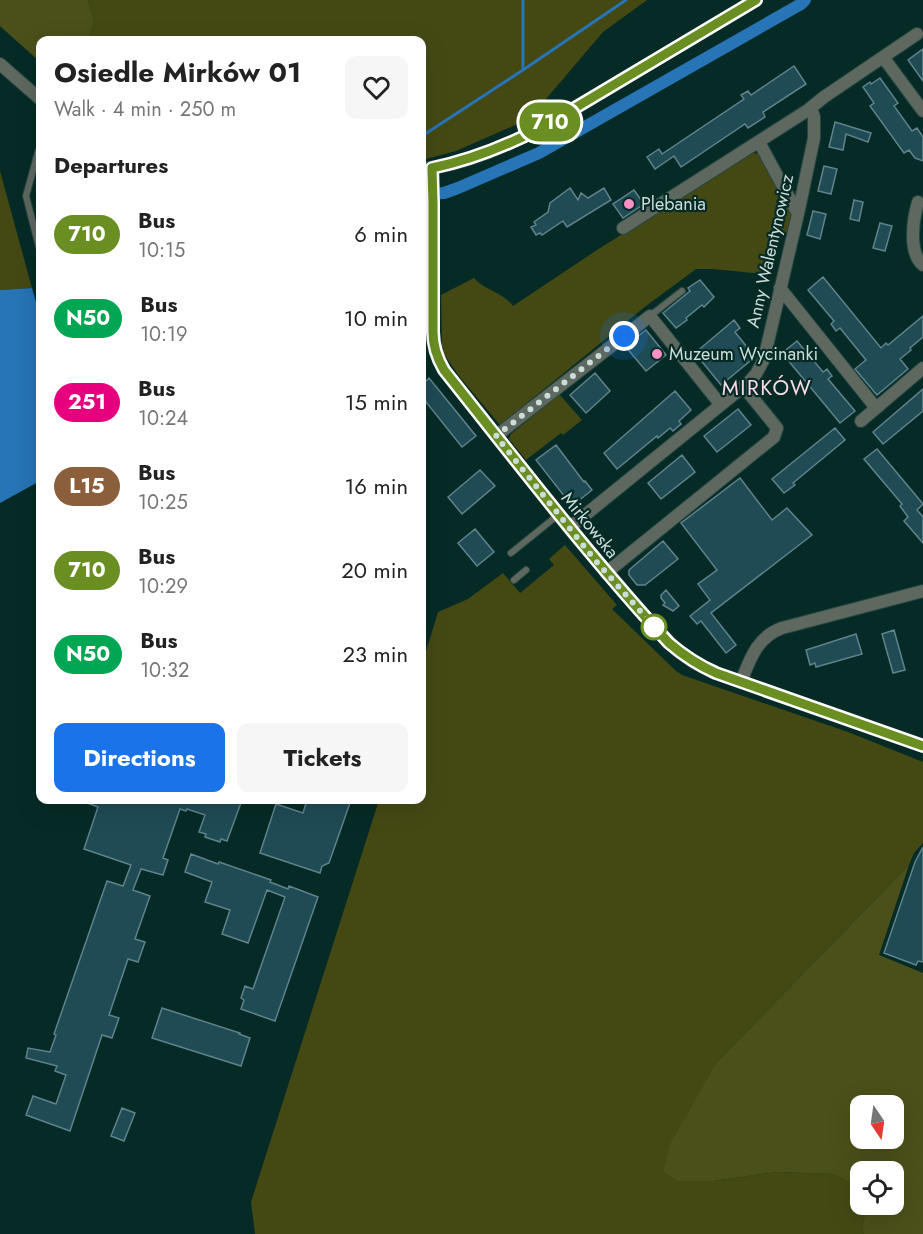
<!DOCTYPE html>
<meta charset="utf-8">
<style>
:root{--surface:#fff;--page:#f6f6f6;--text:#222;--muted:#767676;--accent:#1a73e8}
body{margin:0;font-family:Jost,sans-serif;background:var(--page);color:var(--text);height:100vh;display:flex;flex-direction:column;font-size:22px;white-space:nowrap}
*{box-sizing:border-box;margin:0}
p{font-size:20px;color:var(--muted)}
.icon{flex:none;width:33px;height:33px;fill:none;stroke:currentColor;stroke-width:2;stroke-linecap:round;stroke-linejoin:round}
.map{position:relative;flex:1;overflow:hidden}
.side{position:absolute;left:36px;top:36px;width:390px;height:768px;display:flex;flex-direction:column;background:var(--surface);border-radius:12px;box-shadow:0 6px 24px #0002}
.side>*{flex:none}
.badge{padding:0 12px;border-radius:20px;font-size:21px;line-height:39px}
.needle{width:39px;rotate:167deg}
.controls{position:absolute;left:850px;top:1095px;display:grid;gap:12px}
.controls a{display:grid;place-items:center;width:54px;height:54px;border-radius:12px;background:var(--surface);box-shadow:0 6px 24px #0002;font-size:30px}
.you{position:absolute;width:30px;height:30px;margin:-15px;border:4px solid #fff;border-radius:50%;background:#1a73e8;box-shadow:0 0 0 9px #1a73e833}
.map>.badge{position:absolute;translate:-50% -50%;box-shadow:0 0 0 3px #fff}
h2{padding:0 18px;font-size:22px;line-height:54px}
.round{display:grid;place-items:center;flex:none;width:63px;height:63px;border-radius:12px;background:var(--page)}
.headline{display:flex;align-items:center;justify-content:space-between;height:102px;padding:0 18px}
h1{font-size:28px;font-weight:700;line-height:45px}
.cta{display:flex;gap:12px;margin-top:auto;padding:12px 18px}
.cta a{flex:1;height:69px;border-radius:12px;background:var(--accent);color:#fff;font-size:24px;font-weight:700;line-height:69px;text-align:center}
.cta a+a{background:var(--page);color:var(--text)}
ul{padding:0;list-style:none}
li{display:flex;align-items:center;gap:18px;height:84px;padding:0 18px}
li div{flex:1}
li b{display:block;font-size:22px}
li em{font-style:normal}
li .badge{min-width:66px;font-weight:700;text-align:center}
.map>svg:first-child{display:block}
.green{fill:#444914}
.forest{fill:#4b501a;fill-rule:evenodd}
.water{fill:#2774b6}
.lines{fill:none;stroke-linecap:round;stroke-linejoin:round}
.stream{stroke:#2774b6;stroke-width:3}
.canal{stroke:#2774b6;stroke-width:12}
.building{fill:#1f4b55;stroke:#5f828b;stroke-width:1.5}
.service-casing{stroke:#254743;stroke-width:8}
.minor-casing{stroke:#254743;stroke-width:14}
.tertiary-casing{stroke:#254743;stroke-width:14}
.service{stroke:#5e685f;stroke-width:6}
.minor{stroke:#5e685f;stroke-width:12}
.tertiary{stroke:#5e685f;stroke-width:12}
.line-casing{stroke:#fff;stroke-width:14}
.line{stroke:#6b8e23;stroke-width:9}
.walk{stroke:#caddd9;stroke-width:6;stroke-dasharray:0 10.8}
.poi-dot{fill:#fb8fc5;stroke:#062b26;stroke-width:2}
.stop-dot{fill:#fff;stroke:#6b8e23;stroke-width:3}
.labels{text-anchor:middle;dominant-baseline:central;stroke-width:4.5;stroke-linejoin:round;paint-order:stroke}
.poi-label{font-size:18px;fill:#caddd9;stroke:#062b26;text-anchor:start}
.street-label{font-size:18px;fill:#caddd9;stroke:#062b26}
.quarter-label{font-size:21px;letter-spacing:1.5px;fill:#fad9e8;stroke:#062b26}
</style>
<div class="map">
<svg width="923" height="1234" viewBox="0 0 923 1234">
<rect width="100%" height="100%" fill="#062b26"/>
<path class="green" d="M 88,0 L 647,0 L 603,32 L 529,119 L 456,151 L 422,160 L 422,40 L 82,40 L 90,36 L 94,21 Z
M 753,153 L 762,154 L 792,212 L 787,235 L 778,234 L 772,265 L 765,265 L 763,274 L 713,269 L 696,269 L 646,306 L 500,425 L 459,376 L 444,354 L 442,346 L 441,295 L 474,278 C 485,291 503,292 513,306 L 600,248 Z
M 0,171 L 32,288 L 0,290 Z
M 559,394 L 582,420 L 563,435 L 561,433 L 526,460 L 509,439 L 510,435 Z
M 565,545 L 617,605 L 612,609 L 676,671 L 682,675 L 848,732 L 923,762 L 923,843 L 914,853 L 909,865 L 717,1062 L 663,1172 L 677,1181 L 713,1181 L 777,1172 L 833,1174 L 861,1188 L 861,1204 L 867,1205 L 862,1227 L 864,1234 L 255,1234 L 251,1202 L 379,800 L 422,800 L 422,664 L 438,612 L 468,599 L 503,573 L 520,593 L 554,565 L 549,559 Z"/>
<path class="forest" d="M 0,0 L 88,0 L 94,21 L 90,36 L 82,40 L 40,40 L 40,62 L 0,26 Z
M 909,865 L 879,955 L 923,973 L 923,1234 L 864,1234 L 862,1227 L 867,1205 L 894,1204 L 894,1172 L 861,1172 L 861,1188 L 833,1174 L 777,1172 L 713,1181 L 677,1181 L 663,1172 L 670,1144 L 717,1062 ZM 861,1106 L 894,1106 L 894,1138 L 861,1138 Z"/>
<path class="water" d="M 32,288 L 40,317 L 40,481 L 0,503 L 0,290 Z"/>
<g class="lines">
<path class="stream" d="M 523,0 L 523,70
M 422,136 L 523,70 L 626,0"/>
<path class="canal" d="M 422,194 L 444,193 L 458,188 L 539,153 L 801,4 L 805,0"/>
</g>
<path class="building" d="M 923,49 L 923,81 L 908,60 Z
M 794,66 L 806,84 L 763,112 L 765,117 L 748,128 L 745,124 L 681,167 L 674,156 L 655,169 L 647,157 L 659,149 L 662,154 L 744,99 L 741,95 L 748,91 L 751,95 Z
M 880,78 L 898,103 L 894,106 L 912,131 L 917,128 L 923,137 L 923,161 L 915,158 L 909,150 L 904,153 L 870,106 L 874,103 L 863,87 L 870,82 L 871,84 Z
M 835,122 L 871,133 L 868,142 L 846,134 L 843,150 L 829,147 Z
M 824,166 L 837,169 L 831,194 L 818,191 Z
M 570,188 L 578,200 L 581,193 L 588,198 L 604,188 L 611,200 L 567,227 L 563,221 L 542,235 L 540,233 L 536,235 L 531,227 L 536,225 L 534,222 L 548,212 L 550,203 Z
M 634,190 L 644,204 L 623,218 L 613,204 Z
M 854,200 L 863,202 L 859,221 L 850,219 Z
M 813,211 L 826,214 L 820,239 L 807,235 Z
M 880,223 L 892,226 L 885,251 L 873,248 Z
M 823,277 L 881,348 L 886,343 L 888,345 L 923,316 L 923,337 L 910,348 L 911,350 L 900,359 L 908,369 L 877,395 L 855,369 L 866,360 L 840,328 L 836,331 L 831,324 L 834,321 L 808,290 Z
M 700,280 L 714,297 L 704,307 L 702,305 L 686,318 L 687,320 L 676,328 L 663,313 L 690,291 L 688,288 Z
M 734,320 L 740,328 L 735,332 L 755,357 L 721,385 L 695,353 Z
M 646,330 L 666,355 L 646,371 L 625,346 Z
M 797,341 L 823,372 L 827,369 L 832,376 L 828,379 L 855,411 L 840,423 L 782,353 Z
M 595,373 L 610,391 L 586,413 L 570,395 Z
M 429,378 L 476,436 L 462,447 L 422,397 L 422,385 Z
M 923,389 L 923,411 L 883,444 L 873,432 Z
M 675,391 L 691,410 L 679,421 L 681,424 L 673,431 L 670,428 L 658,438 L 657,436 L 617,469 L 604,453 Z
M 738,409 L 751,425 L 717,452 L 704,436 Z
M 835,428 L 845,440 L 793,483 L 795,485 L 784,493 L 772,479 Z
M 556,445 L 584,482 L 585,481 L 592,490 L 572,506 L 536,460 Z
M 877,449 L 923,504 L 917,510 L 923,517 L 923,543 L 904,521 L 908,517 L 900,506 L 902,504 L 864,459 Z
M 682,455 L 695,472 L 661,499 L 648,483 Z
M 480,470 L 495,486 L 462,514 L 448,497 Z
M 740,478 L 772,520 L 787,508 L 812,535 L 711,613 L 736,645 L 726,653 L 701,621 L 697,624 L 690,616 L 710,600 L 698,584 L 717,570 L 681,523 Z
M 475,529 L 494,552 L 477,566 L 458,543 Z
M 663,541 L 678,559 L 645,585 L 637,585 L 629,575 L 629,570 Z
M 666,590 L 679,606 L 673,611 L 663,605 L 665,603 L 661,598 L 661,595 Z
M 894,630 L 905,670 L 893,673 L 882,634 Z
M 856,634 L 862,654 L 816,667 L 815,663 L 810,665 L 806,650 Z
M 82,800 L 242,800 L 227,841 L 221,839 L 220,842 L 205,837 L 206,834 L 199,832 L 205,815 L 187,809 L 186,811 L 180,809 L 163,858 L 168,860 L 163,875 L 141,869 L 133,890 L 150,896 L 135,939 L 145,942 L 138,962 L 128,959 L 109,1015 L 119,1018 L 112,1038 L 102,1035 L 70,1131 L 26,1115 L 33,1096 L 56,1104 L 66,1075 L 55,1071 L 57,1066 L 26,1058 L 28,1048 L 50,1052 L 56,1035 L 54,1034 L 107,881 L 123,886 L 131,865 L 84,849 L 98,807 L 82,801 Z
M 307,800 L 351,800 L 329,863 L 322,866 L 320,873 L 260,853 L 276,804 L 303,813 Z
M 923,847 L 923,962 L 918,961 L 916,965 L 884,953 L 915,862 Z
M 191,854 L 218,864 L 219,862 L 271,880 L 270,882 L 288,889 L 289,886 L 318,897 L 275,1021 L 241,1009 L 244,1000 L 241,998 L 245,986 L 253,989 L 285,897 L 267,890 L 248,943 L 222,934 L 230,910 L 205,902 L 212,882 L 185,872 Z
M 162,1008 L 240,1033 L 239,1034 L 250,1038 L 241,1066 L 152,1038 Z
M 122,1108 L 135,1113 L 124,1141 L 111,1136 Z"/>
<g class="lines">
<defs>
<path id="service" d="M 40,149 L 38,152 L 26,196 L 40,251
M 650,316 L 682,291
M 511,553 L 558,515
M 514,580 L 526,570"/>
<path id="minor" d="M 883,57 L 923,111
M 759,142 L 798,214
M 918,202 C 913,219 908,253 923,265
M 623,228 L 808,110 L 824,97 L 917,34
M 780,288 L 876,408
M 861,421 L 923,368
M 496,436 L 650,316 L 720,404
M 569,528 L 749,382 L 756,374 L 764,359 L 798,214 L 814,138 L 814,117 L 811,108
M 606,573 L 774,437 L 777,428 L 743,386
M 741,682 C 750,659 757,637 782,628 L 923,591"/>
<path id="tertiary" d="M 0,64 L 40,99
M 432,168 L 433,203 L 433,332 C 434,348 438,362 448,375 L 569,528 L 640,611 L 677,650 L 695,663 L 715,673 L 923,746
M 422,169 C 491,162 551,121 610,87 C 658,58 707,29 756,0"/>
</defs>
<use href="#service" class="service-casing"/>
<use href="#minor" class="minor-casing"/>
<use href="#tertiary" class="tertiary-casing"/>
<use href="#service" class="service"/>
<use href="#minor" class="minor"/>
<use href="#tertiary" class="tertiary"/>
</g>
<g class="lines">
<defs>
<path id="line" d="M 756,0 L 543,127 C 508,145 471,160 432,168 L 433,203 L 433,332 C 433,346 437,358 444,370 C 518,463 589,556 669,643 C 683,655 698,665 716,673 L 923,746"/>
</defs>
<use href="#line" class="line-casing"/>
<use href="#line" class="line"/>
<path class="walk" d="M 624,336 L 496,436 L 595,560 L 657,630 L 654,627"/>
</g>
<g class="poi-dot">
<circle cx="629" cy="204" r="6"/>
<circle cx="657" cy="354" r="6"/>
</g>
<circle class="stop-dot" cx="654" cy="627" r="12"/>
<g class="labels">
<g class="poi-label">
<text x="641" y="204">Plebania</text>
<text x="669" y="354">Muzeum Wycinanki</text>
</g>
<g class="street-label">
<text transform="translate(770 251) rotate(-77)">Anny Walentynowicz</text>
<text transform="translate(590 525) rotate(51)">Mirkowska</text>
</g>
<g class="quarter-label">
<text x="767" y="388">MIRKÓW</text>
</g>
</g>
</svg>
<div class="controls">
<a><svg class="needle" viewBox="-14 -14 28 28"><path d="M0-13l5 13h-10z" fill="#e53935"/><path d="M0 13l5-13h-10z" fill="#767676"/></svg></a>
<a><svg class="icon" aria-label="locate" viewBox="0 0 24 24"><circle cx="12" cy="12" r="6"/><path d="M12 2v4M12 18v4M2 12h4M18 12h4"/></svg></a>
</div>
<div class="you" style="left:624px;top:336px"></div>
<b class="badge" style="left:550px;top:122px;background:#6b8e23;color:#fff">710</b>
<section class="side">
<div class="headline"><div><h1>Osiedle Mirków 01</h1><p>Walk · 4 min · 250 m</p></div><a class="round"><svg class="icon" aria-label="heart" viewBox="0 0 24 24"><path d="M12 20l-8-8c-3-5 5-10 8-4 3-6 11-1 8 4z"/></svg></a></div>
<h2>Departures</h2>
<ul>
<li><span class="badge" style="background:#6b8e23;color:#fff">710</span><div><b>Bus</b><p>10:15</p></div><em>6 min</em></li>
<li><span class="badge" style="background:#00a651;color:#fff">N50</span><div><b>Bus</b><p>10:19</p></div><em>10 min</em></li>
<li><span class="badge" style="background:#e6007e;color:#fff">251</span><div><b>Bus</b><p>10:24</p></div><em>15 min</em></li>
<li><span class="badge" style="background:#8b5e3c;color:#fff">L15</span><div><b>Bus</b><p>10:25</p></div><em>16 min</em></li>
<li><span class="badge" style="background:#6b8e23;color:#fff">710</span><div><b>Bus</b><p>10:29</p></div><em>20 min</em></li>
<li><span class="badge" style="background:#00a651;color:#fff">N50</span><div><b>Bus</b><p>10:32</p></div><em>23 min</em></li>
</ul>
<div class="cta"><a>Directions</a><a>Tickets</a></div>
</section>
</div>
